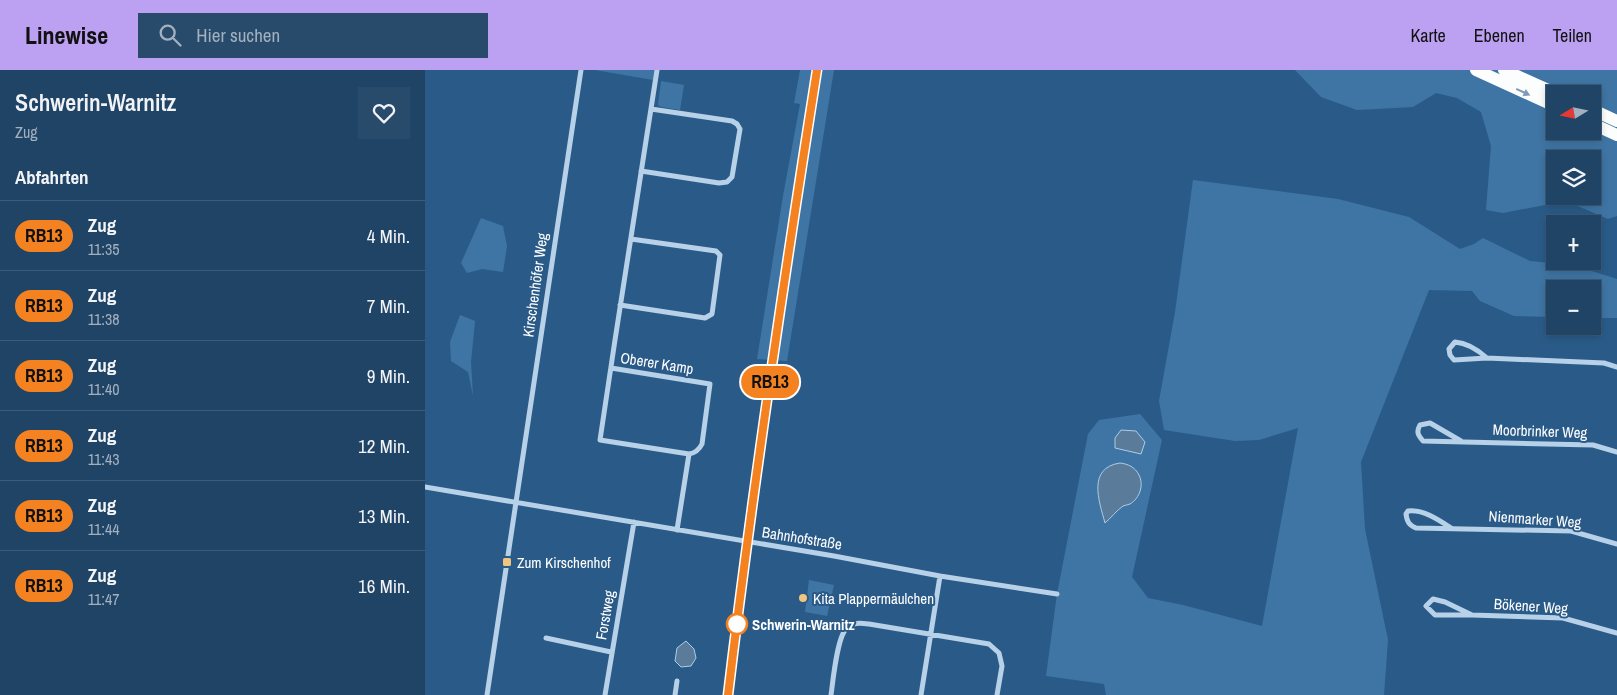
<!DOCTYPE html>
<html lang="de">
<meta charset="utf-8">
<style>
:root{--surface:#204466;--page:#284b6c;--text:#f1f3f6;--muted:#a2b0bf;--line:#3d5c7a;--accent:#bca0f2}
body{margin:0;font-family:"Archivo Narrow",sans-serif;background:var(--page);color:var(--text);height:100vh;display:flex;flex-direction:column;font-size:19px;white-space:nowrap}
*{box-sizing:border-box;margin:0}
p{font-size:16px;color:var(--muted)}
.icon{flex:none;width:28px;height:28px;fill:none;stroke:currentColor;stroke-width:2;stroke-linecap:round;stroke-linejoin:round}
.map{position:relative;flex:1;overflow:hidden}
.panel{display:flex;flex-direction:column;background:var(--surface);width:425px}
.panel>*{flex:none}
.badge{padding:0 10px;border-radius:16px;font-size:18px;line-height:32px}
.needle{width:32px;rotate:260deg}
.controls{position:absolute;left:1121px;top:15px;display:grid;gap:10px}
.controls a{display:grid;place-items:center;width:55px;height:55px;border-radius:0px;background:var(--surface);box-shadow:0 2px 8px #0003,0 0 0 1px var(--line);font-size:25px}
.map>.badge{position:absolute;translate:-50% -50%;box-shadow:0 0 0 2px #fff}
h2{padding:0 15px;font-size:19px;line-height:45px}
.round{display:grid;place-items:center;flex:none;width:52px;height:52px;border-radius:0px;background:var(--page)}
.head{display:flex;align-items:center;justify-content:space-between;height:85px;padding:0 15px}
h1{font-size:24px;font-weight:600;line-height:38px}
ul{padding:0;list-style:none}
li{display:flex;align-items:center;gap:15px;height:70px;padding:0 15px;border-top:1px solid var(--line)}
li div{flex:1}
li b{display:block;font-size:19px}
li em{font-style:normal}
li .badge{min-width:55px;font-weight:700;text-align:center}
header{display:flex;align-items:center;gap:30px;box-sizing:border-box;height:70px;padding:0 25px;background:var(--accent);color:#111}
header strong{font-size:24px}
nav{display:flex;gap:28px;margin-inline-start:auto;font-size:18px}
.search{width:350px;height:45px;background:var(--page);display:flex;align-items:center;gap:12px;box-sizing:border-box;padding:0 18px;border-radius:0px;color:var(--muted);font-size:19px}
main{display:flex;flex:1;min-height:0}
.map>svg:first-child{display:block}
.green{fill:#3f75a4;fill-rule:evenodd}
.water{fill:#5a7b99;stroke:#accde8}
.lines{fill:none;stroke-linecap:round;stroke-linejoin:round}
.minor{stroke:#b7d1e8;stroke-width:5}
.trunk{stroke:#fcfefe;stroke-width:12}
.rail{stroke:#fff;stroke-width:2.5;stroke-dasharray:9 4;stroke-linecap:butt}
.oneway{fill:#7e9cb7}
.line-casing{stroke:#fff;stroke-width:11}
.line{stroke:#f58220;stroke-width:8}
.poi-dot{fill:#efc57f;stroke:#2a5b88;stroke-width:2}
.stop-dot{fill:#fff;stroke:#f58220;stroke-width:2.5}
.labels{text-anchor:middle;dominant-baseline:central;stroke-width:4;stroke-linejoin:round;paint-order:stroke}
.street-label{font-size:15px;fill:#fff;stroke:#2a5b88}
.poi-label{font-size:15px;fill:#fff;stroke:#2a5b88;text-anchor:start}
.stop-label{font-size:15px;font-weight:bold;fill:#fff;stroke:#2a5b88;text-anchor:start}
</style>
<header>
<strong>Linewise</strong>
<div class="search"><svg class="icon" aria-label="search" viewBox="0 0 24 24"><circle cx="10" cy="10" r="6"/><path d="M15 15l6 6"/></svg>Hier suchen</div>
<nav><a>Karte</a><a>Ebenen</a><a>Teilen</a></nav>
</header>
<main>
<section class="panel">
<div class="head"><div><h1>Schwerin-Warnitz</h1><p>Zug</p></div><a class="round"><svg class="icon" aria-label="heart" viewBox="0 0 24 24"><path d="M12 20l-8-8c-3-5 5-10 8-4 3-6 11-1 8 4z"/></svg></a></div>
<h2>Abfahrten</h2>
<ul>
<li><span class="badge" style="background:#f58220;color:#111">RB13</span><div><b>Zug</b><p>11:35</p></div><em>4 Min.</em></li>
<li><span class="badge" style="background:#f58220;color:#111">RB13</span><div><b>Zug</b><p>11:38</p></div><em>7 Min.</em></li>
<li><span class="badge" style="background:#f58220;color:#111">RB13</span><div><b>Zug</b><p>11:40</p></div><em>9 Min.</em></li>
<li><span class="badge" style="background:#f58220;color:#111">RB13</span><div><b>Zug</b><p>11:43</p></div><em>12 Min.</em></li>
<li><span class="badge" style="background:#f58220;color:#111">RB13</span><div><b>Zug</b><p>11:44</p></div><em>13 Min.</em></li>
<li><span class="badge" style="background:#f58220;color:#111">RB13</span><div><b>Zug</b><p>11:47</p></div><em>16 Min.</em></li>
</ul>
</section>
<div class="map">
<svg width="1192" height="625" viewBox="0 0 1192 625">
<rect width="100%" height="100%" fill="#2a5b88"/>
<path class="green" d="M 170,0 L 230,0 L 228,10 Z
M 375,0 L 409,0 L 362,291 L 332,289 L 358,126 L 375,34 L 369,33 Z
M 870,0 L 1192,0 L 1192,146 L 1183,149 L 1141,131 L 1078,143 L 1061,140 L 1066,76 L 1056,42 L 1032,28 L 1011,23 L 988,37 L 932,40 L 896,27 ZM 1130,24 L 1168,24 L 1168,61 L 1130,61 ZM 1130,89 L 1168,89 L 1168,126 L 1130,126 Z
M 236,11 L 259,15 L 255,40 L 236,37 L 233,35 Z
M 768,110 L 913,129 L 984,147 L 1035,179 L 1049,174 L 1058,168 L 1105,191 L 1148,195 L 1192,209 L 1192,248 L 1168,248 L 1168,219 L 1130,219 L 1130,247 L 1089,246 L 1055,231 L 1047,221 L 1004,220 L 936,392 L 940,459 L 963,570 L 959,625 L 681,625 L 679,614 L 621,606 L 632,524 L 663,364 L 674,350 L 715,344 L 737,370 L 707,507 L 723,528 L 758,535 L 837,556 L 873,358 L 834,370 L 810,371 L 739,360 L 734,331 L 750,242 Z
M 56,148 L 78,156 L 82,176 L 78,202 L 57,199 L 42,203 L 36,193 Z
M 35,245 L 50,251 L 46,292 L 48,326 L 43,302 L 26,291 L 25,272 Z
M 384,510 L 409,515 L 402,546 L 380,542 Z"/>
<path class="water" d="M 696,360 L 711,361 L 720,372 L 716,384 L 690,378 L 690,368 Z
M 695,393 C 703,394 710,397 714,405 C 719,415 715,428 705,434 C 703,435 700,435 698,436 C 691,441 686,448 680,453 C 674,431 662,398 695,393 Z
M 261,571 L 269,579 L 271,588 L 266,596 L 256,597 L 250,591 L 252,578 Z"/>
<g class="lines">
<path class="minor" d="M 216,101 L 294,113 L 302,112 L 307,107 L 315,59 L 312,54 L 307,51 L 226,39
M 195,235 L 280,248 L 287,244 L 295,185 L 291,181 L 206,169
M 1062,288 C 1053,280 1043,273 1030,272 L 1024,279 L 1025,285 L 1029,290 L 1062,288 L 1179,293 L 1192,297
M 186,298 L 285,314 L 277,374 C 274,380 270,383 264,384 L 175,370 L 190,270 L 232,0
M 1036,371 L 1005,353 L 995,355 C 991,362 993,365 998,371 L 1168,375 L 1192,382
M 0,417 L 409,486 L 515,506 L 632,524
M 1026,458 C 1014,450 998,439 983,441 L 981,444 C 982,452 984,455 991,458 L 1146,461 L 1192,474
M 252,460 L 264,384
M 1047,545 L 1020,532 L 1008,529 L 1001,536 L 1010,545 L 1047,545 L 1138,548 L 1192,563
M 121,568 L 186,582
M 62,625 L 156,0
M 180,625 L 209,452
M 250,625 L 252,611
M 406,625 C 408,611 412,568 421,559 C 428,552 435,553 444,554 L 564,574 L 574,583 L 577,596 L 572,625
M 496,625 L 515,506"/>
<path class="trunk" d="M 1051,0 L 1130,36
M 1079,0 L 1132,24
M 1168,40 L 1192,51
M 1168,54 L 1192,65"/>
<path class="rail" d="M 303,625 C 328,416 359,208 392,0"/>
</g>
<defs><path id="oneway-solid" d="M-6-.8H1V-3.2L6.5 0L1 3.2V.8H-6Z" transform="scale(1.25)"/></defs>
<use class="oneway" href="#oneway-solid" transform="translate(1098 22) rotate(25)"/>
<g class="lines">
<defs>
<path id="line" d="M 303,625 C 328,416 359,208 392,0"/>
</defs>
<use href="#line" class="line-casing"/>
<use href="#line" class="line"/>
</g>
<g class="poi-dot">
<rect x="77" y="487" width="10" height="10" rx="2.5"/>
<circle cx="378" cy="528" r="5"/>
</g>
<circle class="stop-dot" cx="312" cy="554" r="10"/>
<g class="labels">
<g class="street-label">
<text transform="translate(110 215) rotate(-82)">Kirschenhöfer Weg</text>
<text transform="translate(232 293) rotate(9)">Oberer Kamp</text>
<text transform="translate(1115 361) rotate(2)">Moorbrinker Weg</text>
<text transform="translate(1110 449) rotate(4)">Nienmarker Weg</text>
<text transform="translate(377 468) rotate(9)">Bahnhofstraße</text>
<text transform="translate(1106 536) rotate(4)">Bökener Weg</text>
<text transform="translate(180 545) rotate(-80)">Forstweg</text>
</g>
<g class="poi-label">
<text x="92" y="492">Zum Kirschenhof</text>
<text x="388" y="528">Kita Plappermäulchen</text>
</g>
<g class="stop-label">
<text x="327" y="554">Schwerin-Warnitz</text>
</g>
</g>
</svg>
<div class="controls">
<a><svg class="needle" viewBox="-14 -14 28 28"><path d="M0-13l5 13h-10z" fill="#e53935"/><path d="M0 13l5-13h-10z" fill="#a2b0bf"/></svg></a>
<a><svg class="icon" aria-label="layers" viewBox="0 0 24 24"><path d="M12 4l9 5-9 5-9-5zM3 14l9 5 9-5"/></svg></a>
<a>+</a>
<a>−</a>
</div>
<b class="badge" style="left:345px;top:312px;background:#f58220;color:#111">RB13</b>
</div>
</main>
